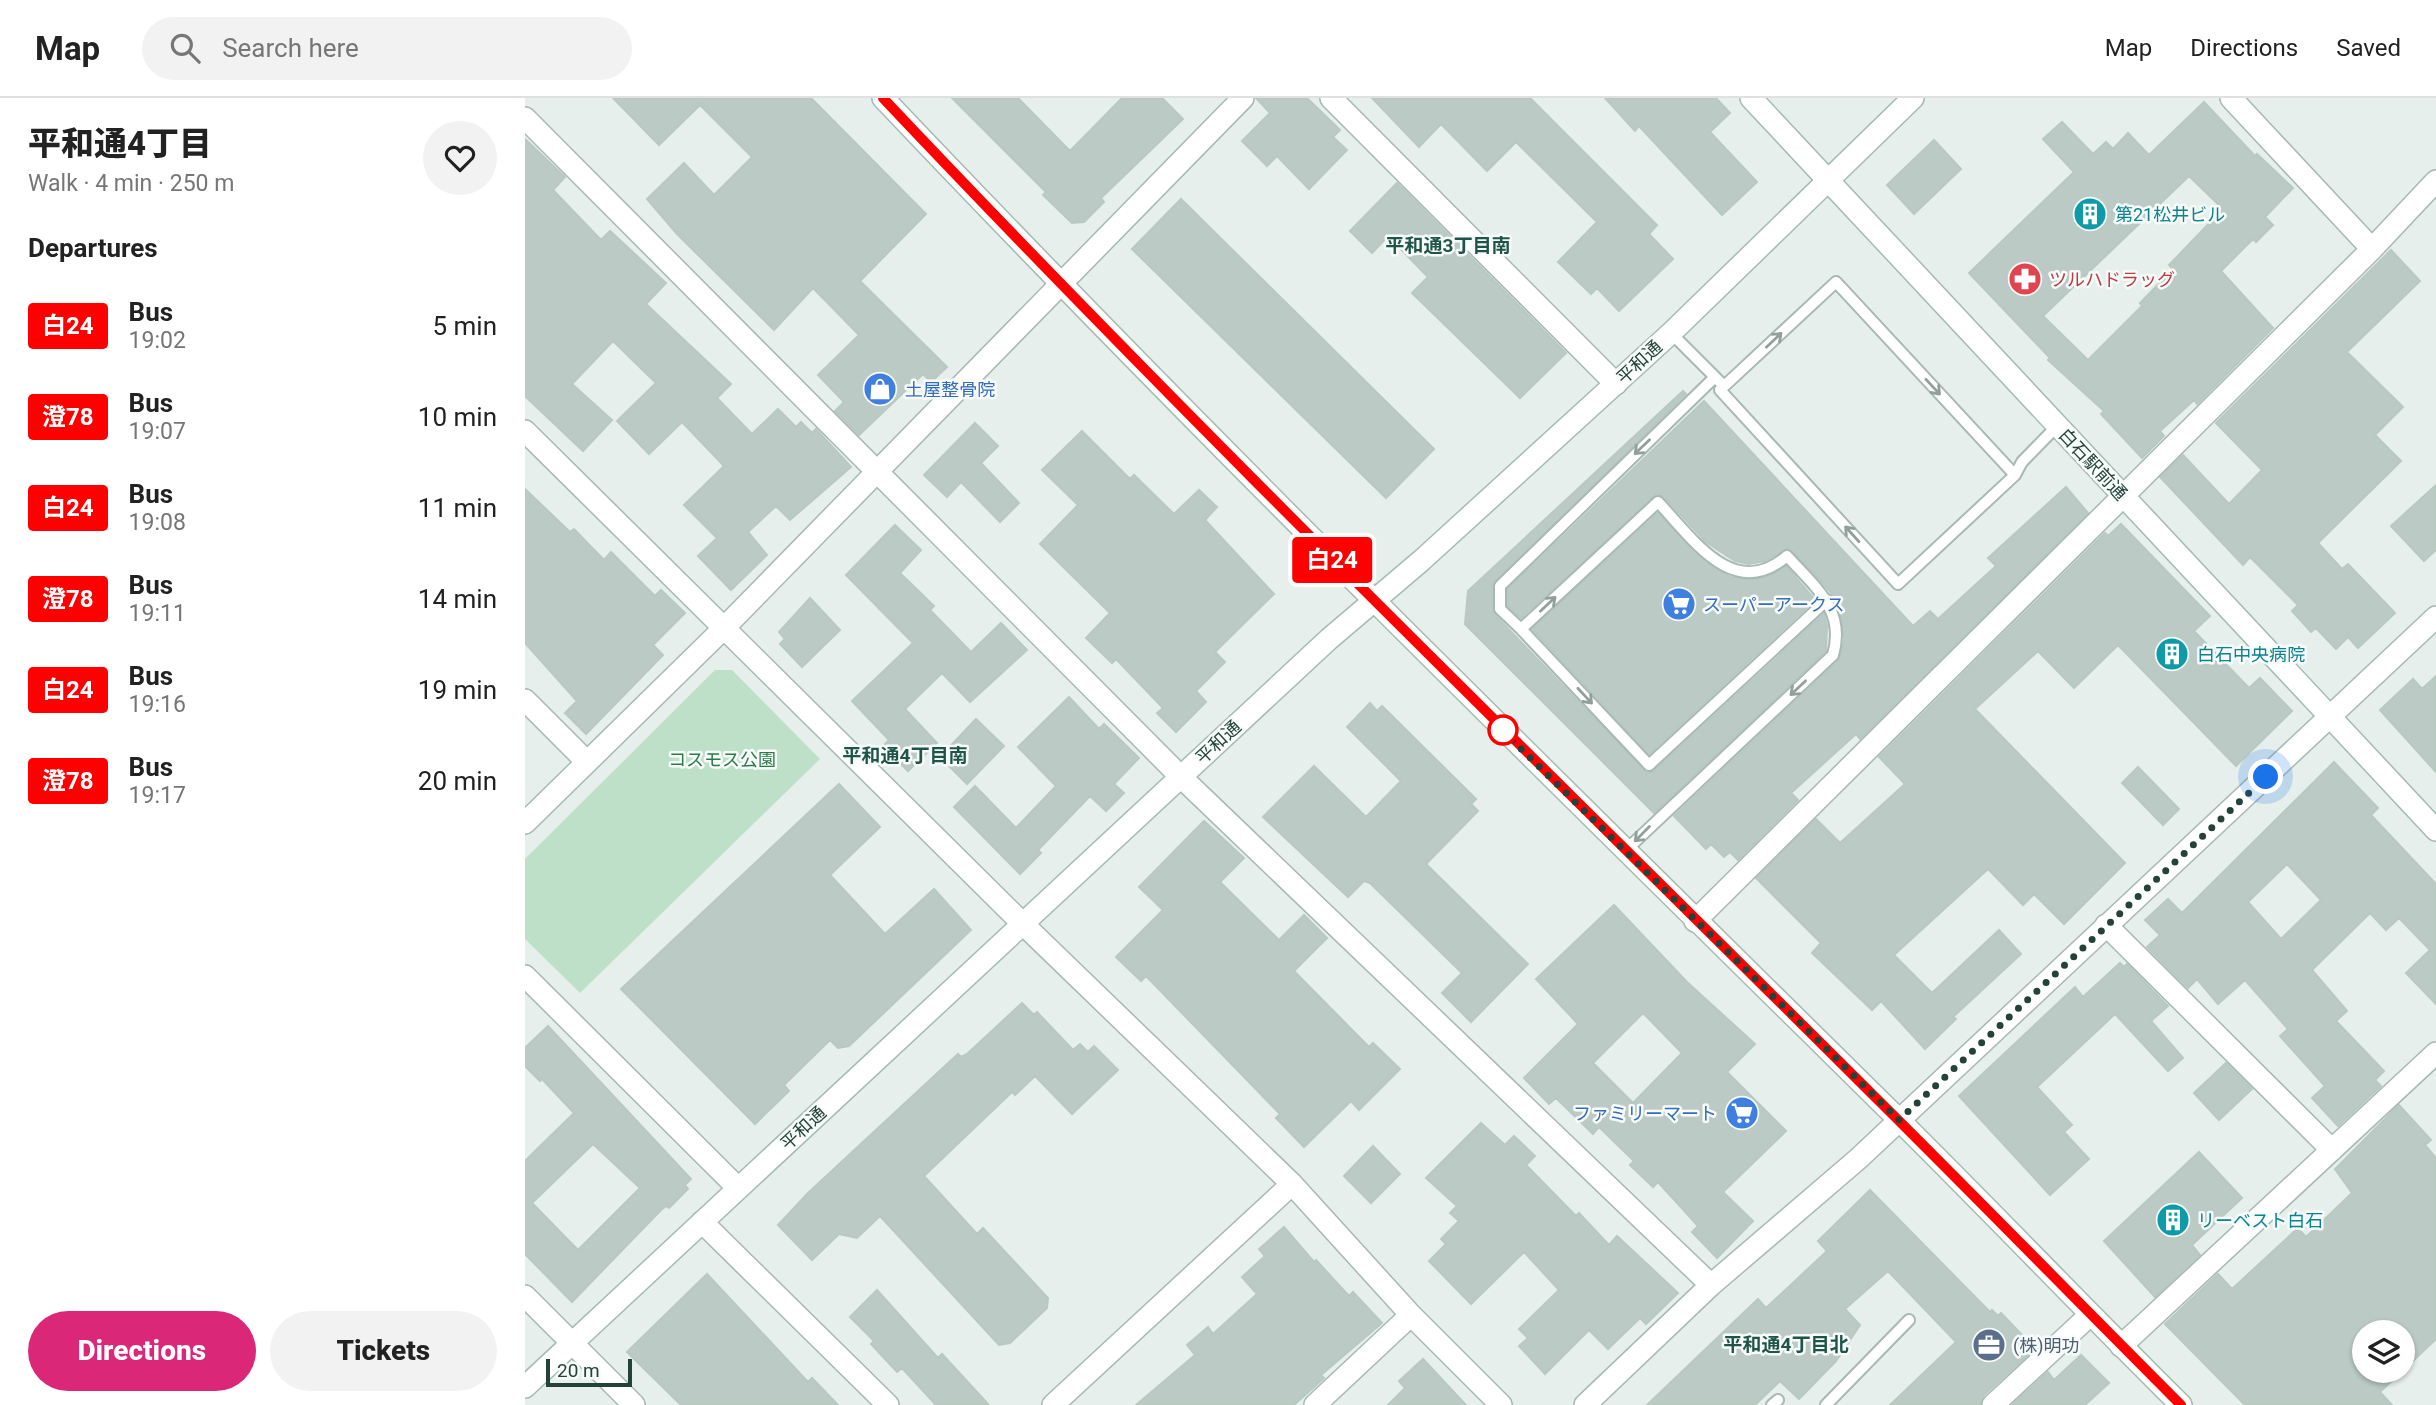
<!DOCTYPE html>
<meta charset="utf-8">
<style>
:root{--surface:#fff;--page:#f2f2f2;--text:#222;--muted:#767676;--line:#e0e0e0;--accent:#db2777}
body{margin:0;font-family:Roboto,"Noto Sans JP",sans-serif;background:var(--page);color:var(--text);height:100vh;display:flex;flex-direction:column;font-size:26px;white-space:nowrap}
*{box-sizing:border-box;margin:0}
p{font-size:23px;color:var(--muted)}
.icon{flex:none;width:38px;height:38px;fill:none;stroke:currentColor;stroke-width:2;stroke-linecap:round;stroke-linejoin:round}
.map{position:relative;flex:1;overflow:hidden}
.panel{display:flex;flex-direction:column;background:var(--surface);width:525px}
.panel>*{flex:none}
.badge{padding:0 14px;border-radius:5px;font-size:24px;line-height:46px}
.buttons{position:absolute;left:1827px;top:1222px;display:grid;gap:14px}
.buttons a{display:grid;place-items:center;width:63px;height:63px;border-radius:50%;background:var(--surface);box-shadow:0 2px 5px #0004;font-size:35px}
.scale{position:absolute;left:21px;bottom:18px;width:86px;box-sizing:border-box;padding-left:7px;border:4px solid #24423a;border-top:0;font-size:19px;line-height:24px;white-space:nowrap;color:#24423a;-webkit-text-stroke:5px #f7fbf9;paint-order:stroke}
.you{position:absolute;width:35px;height:35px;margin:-18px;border:5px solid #fff;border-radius:50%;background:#1a73e8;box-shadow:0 0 0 10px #1a73e833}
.map>.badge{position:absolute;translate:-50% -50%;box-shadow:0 0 0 4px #fff}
h2{padding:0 28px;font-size:26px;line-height:63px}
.round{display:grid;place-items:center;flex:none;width:74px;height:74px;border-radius:37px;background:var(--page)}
.headline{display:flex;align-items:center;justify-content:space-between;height:119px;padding:0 28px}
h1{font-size:33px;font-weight:800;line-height:52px}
.action{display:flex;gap:14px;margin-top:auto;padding:14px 28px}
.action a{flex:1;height:80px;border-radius:42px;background:var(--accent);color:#fff;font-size:28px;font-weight:800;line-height:80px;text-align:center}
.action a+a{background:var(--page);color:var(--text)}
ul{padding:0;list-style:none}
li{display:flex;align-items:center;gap:21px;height:91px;padding:0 28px}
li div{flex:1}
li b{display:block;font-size:26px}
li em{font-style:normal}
li .badge{min-width:77px;font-weight:700;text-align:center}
header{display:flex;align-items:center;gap:42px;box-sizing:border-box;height:98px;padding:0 35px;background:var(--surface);border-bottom:2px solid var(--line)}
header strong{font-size:33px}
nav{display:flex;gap:38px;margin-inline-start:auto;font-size:24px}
.search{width:490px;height:63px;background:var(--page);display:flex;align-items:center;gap:18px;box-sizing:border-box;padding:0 24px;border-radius:38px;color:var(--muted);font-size:26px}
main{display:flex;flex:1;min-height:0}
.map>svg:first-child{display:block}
.green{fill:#bfe0c8}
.building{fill:#bbcac4;stroke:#b8c9c2;stroke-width:2;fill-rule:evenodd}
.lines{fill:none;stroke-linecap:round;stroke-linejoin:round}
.lane-casing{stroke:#a8b8b2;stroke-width:14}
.street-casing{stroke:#a8b8b2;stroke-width:24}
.secondary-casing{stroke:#a4bbb3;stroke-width:24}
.lane{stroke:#fff;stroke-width:10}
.street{stroke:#fff;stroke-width:21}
.secondary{stroke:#fff;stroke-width:21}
.oneway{stroke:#92a09c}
.line-casing{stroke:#fff;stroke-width:16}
.line{stroke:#f00;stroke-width:10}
.walk{stroke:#24423a;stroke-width:7;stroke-dasharray:0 12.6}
.stop-dot{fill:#fff;stroke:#f00;stroke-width:3.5}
.labels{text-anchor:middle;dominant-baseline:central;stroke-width:5;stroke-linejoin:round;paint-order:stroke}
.culture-label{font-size:18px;fill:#0d838f;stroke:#f7fbf9;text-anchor:start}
.health-label{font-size:18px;fill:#be3a42;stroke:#f7fbf9;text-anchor:start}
.street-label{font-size:18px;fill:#24423a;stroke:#f7fbf9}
.shop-label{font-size:18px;fill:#366cbe;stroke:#f7fbf9;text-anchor:start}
.park-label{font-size:18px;fill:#2d7a4b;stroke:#f7fbf9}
.service-label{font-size:18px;fill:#4e5e75;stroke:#f7fbf9;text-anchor:start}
.neighbourhood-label{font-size:19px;font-weight:bold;fill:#1f5548;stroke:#f7fbf9}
</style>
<header>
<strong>Map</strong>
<div class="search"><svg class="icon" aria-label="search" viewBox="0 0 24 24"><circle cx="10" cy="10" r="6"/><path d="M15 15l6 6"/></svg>Search here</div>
<nav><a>Map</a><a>Directions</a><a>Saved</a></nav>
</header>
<main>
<section class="panel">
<div class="headline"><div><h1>平和通4丁目</h1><p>Walk · 4 min · 250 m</p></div><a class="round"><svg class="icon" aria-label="heart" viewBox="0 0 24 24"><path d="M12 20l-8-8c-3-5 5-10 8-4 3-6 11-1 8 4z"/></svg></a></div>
<h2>Departures</h2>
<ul>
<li><span class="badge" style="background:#f00;color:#fff">白24</span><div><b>Bus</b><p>19:02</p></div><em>5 min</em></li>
<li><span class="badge" style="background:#f00;color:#fff">澄78</span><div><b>Bus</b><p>19:07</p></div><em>10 min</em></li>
<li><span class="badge" style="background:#f00;color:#fff">白24</span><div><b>Bus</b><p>19:08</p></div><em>11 min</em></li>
<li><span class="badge" style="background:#f00;color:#fff">澄78</span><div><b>Bus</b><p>19:11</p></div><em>14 min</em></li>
<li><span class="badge" style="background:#f00;color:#fff">白24</span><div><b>Bus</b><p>19:16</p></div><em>19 min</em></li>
<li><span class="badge" style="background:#f00;color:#fff">澄78</span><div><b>Bus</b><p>19:17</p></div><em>20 min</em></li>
</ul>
<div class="action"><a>Directions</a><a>Tickets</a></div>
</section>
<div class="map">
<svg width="1911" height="1307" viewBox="0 0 1911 1307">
<rect width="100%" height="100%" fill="#e6efeb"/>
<path class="green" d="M 190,572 L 207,572 L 295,661 L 55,895 L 0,841 L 0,761 Z"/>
<path class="building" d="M 88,0 L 286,0 L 401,116 L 335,183 L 422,269 L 406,284 L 398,276 L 334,337 L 310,313 L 319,304 L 293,277 L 334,237 L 288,190 L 249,232 L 152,136 L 122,101 L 159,65 L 189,97 L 227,59 L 175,7 L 134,47 Z
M 427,0 L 493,0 L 545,53 L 597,0 L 637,0 L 658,21 L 576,100 L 579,104 L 559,124 L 547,125 L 518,97 L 521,94 Z
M 731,0 L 782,0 L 815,32 L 808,39 L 822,52 L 784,91 L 752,58 L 742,68 L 717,43 L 745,15 Z
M 847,0 L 1005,0 L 1132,127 L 1124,136 L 1148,161 L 1094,213 L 1072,190 L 1066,196 L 1033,164 L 1072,124 L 991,44 L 962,73 L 916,26 L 894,49 Z
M 1080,0 L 1191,0 L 1205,15 L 1185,34 L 1232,84 L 1197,117 L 1114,28 L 1110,33 Z
M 1679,4 L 1730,58 L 1732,56 L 1768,90 L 1740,119 L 1748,127 L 1731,144 L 1728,141 L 1696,173 L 1748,230 L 1672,306 L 1669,302 L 1635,333 L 1639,338 L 1617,360 L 1576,316 L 1579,313 L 1523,262 L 1525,260 L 1444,175 L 1549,74 L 1518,41 L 1537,24 L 1568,56 L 1581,44 L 1588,51 L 1603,35 L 1624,57 ZM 1664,78 L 1698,111 L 1644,167 L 1648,171 L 1615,205 L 1617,208 L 1563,262 L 1518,218 Z
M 0,41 L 40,79 L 28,92 L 76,142 L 85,133 L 141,185 L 121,206 L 206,286 L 192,300 L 227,336 L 253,311 L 271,329 L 276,324 L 287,335 L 291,331 L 326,369 L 265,422 L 251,408 L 223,434 L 242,457 L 206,492 L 173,458 L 192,440 L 159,407 L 199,368 L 157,324 L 124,356 L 92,323 L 131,285 L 88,243 L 47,286 L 87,322 L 58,353 L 0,298 Z
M 1409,42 L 1436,71 L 1389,116 L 1362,87 Z
M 872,85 L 1041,255 L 995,300 L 887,195 L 903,179 L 863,138 L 847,155 L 825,133 Z
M 656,101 L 909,351 L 861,400 L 607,151 Z
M 1866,152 L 1895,183 L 1822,254 L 1878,309 L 1850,337 L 1876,363 L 1793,445 L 1817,471 L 1823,466 L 1870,515 L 1833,550 L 1823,539 L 1811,551 L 1791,530 L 1786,534 L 1767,513 L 1773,507 L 1725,459 L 1718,467 L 1635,379 L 1658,357 L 1704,406 L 1737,372 L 1691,325 Z
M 1158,293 L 1161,296 L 967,488 L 969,516 L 1122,675 L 1129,673 L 1299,516 L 1302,528 L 1301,553 L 1129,715 L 940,526 L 943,493 Z
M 1179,303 L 1388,528 L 1405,513 L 1413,521 L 1471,468 L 1463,460 L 1541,389 L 1563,415 L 1335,641 L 1331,636 L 1266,695 L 1273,702 L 1213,762 L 1205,754 L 1199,759 L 1186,746 L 1181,751 L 1149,718 L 1314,562 L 1319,541 L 1314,512 L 1308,497 L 1289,475 L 1264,450 L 1240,463 L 1224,466 L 1210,463 L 1181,444 L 1139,399 L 1132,396 L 996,520 L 983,508 L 983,491 Z
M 450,325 L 473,348 L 456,365 L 494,405 L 475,424 L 436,384 L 422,399 L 399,377 Z
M 557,333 L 605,381 L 609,377 L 649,416 L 674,392 L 692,409 L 680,422 L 749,496 L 690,554 L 700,564 L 671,593 L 681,604 L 651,634 L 632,615 L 638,610 L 591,561 L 587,565 L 561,540 L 585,515 L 515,446 L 553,407 L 517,372 Z
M 1911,387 L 1911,452 L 1899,463 L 1866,428 Z
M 0,391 L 45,434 L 49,431 L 79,462 L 86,454 L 130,498 L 136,492 L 160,515 L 128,547 L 138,557 L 61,636 L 40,615 L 52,603 L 0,545 Z
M 1133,415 L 1187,469 L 1205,479 L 1225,482 L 1245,478 L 1261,468 L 1290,502 L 1124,656 L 1007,531 Z
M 1596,426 L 1685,518 L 1669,533 L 1724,590 L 1735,580 L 1767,613 L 1711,668 L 1593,547 L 1549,590 L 1513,553 L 1450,611 L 1600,765 L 1539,826 L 1509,796 L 1498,807 L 1463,771 L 1369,857 L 1407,895 L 1474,832 L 1496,856 L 1428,919 L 1431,921 L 1400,951 L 1356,903 L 1347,912 L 1287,855 L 1296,845 L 1231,780 L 1291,721 L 1315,745 L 1380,686 L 1354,659 L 1580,435 L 1583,438 Z
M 370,427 L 396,452 L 375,475 L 409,508 L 405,512 L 446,554 L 476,525 L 502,552 L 445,604 L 417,575 L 380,611 L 412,645 L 383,673 L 358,648 L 364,642 L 327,603 L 388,545 L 321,477 Z
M 285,500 L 315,532 L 277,569 L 255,546 L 260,541 L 254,534 Z
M 1911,578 L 1911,674 L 1855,612 L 1888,581 L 1897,591 Z
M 544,599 L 574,631 L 579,626 L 614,660 L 589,686 L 599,695 L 581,713 L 565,698 L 513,752 L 516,755 L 495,776 L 429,709 L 450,688 L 491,730 L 531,688 L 493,649 Z
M 845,605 L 852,613 L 857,608 L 951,701 L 946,706 L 953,713 L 901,766 L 1003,866 L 946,924 L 917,895 L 937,875 L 845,785 L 839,783 L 823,799 L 738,719 L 789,668 L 841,719 L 876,683 L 822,629 Z
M 451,621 L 479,648 L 442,686 L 415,659 Z
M 1809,664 L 1853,710 L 1846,717 L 1911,786 L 1911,906 L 1881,875 L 1905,852 L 1874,820 L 1861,832 L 1845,815 L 1787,872 L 1822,913 L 1811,923 L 1859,973 L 1850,982 L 1856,988 L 1813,1028 L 1787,1000 L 1800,988 L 1755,938 L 1763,931 L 1720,882 L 1693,906 L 1672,881 L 1663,890 L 1622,849 L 1635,837 L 1620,822 L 1643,801 L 1657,815 ZM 1762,766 L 1796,802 L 1756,841 L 1723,804 Z
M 1613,669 L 1654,711 L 1638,727 L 1597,685 Z
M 314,686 L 355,729 L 305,777 L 360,836 L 409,791 L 446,832 L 324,948 L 313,950 L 305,942 L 259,987 L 264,993 L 230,1026 L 96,891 Z
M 679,723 L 719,760 L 695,784 L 754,842 L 779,817 L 802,840 L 769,873 L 844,949 L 848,945 L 875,971 L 834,1012 L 826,1003 L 779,1049 L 751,1020 L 755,1016 L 621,878 L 616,883 L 591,859 L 638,812 L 614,789 Z
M 1089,807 L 1162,884 L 1230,946 L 1202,974 L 1261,1033 L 1198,1094 L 1228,1123 L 1192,1160 L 1167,1134 L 1173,1128 L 1133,1084 L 1128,1089 L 1105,1067 L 1109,1063 L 1074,1029 L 1068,1036 L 1031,1000 L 1024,1006 L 999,980 L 1053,926 L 1011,881 ZM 1118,915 L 1157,955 L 1108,1005 L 1068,965 Z
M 1595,865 L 1599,869 L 1602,866 L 1643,908 L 1626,923 L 1658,960 L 1643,973 L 1590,916 L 1512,989 L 1547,1027 L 1539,1034 L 1564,1061 L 1525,1097 L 1434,998 L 1550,889 L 1558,899 Z
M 497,905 L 509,917 L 512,914 L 548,952 L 555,946 L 563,954 L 569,948 L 593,972 L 547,1016 L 510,978 L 490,997 L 487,994 L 399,1078 L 452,1136 L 458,1130 L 523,1200 L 522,1210 L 485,1245 L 474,1247 L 355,1118 L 332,1140 L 314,1136 L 287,1162 L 253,1127 L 283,1095 L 433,956 L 436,959 L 442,956 Z
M 23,928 L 166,1081 L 160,1087 L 163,1091 L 144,1110 L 141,1108 L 136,1112 L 47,1204 L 0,1156 L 0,1063 L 49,1015 L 17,981 L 15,983 L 0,968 L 0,950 ZM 68,1046 L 115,1090 L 53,1152 L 7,1105 Z
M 1701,965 L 1727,991 L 1694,1022 L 1669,995 Z
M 1874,1007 L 1906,1042 L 1900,1047 L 1911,1060 L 1911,1241 L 1855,1294 L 1867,1307 L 1720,1307 L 1640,1226 L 1693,1176 L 1707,1191 L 1773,1130 L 1781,1139 L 1827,1095 L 1810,1071 ZM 1839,1234 L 1878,1234 L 1878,1272 L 1839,1272 Z
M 956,1025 L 980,1047 L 989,1038 L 1010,1058 L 1001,1067 L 1051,1118 L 1054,1115 L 1084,1147 L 1092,1138 L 1153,1195 L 1121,1226 L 1115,1220 L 1083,1251 L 1064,1232 L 1020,1276 L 994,1248 L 1003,1240 L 994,1231 L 1034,1192 L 999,1154 L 946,1206 L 904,1163 L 921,1146 L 916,1141 L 934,1123 L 925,1115 L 932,1108 L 901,1080 Z
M 848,1048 L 875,1076 L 846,1105 L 819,1078 Z
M 1674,1054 L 1717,1100 L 1667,1147 L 1675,1157 L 1630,1199 L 1579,1143 Z
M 1345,1092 L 1465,1214 L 1467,1212 L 1473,1218 L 1476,1215 L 1498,1238 L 1493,1243 L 1505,1255 L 1459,1297 L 1455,1307 L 1365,1307 L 1431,1244 L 1363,1173 L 1320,1211 L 1335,1227 L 1311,1263 L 1274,1301 L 1255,1283 L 1230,1307 L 1122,1307 L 1233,1201 L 1241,1210 L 1302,1153 L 1293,1143 Z
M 759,1129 L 789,1164 L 791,1162 L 824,1198 L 828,1194 L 857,1225 L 796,1277 L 799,1280 L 769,1307 L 611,1307 L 670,1257 L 662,1247 L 683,1229 L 688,1236 L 732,1196 L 717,1179 L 740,1158 L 734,1151 Z
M 182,1176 L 283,1284 L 287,1280 L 313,1307 L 156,1307 L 102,1254 Z
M 352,1192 L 413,1260 L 417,1256 L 464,1307 L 411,1307 L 377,1270 L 372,1274 L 346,1246 L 349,1243 L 325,1219 Z
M 1556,1257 L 1584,1285 L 1560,1307 L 1487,1307 L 1523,1274 L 1529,1282 Z
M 898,1261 L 941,1307 L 863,1307 L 880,1290 L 874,1283 Z"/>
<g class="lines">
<defs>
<path id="lane" d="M 1146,235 L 1195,284
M 1490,377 L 1311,184 L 1195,292 L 1373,486 L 1490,377 L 1497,364 L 1532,328
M 996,531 L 1124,667 L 1302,502
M 1100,753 L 1308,557 C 1321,512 1290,489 1262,458 C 1209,504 1168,441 1133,404 L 996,531 L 975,511 L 975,488 L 1190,279
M 1247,1307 L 1253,1302
M 1301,1307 L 1384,1222"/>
<path id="street" d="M 806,0 L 1091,286
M 1706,0 L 1847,151
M 0,20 L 656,679 L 1186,1187
M 0,333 L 498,826 L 767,1086 L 886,1217 L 976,1307
M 0,602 L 61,663
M 0,725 L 198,531 L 718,0
M 1170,823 L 1847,151 L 1911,83
M 1581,827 L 1807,1052
M 0,878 L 213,1090
M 177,1124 L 363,1307
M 0,1198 L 109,1307
M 1596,1248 L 1911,955
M 528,1307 L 767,1086
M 790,1307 L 886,1217
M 1060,1307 L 1186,1187 L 1333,1061 L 1911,519
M 1468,1307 L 1565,1217"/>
<path id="secondary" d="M 358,0 C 687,347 1029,681 1369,1017 C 1466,1113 1559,1211 1656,1307
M 1226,0 L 1911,732
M 0,1289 L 804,541 L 897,462 L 1146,235 L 1388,0"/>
</defs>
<use href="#lane" class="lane-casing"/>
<use href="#street" class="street-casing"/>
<use href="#secondary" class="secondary-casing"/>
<use href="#lane" class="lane"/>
<use href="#street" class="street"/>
<use href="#secondary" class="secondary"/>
</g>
<defs><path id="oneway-shaft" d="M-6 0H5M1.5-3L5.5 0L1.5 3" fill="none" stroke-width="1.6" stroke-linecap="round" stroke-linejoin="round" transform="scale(1.75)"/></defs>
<g class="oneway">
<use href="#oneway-shaft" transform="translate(1249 242) rotate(-43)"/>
<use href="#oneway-shaft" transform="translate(1408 289) rotate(47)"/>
<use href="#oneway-shaft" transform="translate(1117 349) rotate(136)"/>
<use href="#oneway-shaft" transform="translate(1327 436) rotate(-132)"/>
<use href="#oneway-shaft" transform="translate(1023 506) rotate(-43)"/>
<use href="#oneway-shaft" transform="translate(1273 590) rotate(137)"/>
<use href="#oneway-shaft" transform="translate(1060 598) rotate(47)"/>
<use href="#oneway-shaft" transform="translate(1117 736) rotate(135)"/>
</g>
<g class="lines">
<defs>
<path id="line" d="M 358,0 C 680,341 1017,667 1349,998 C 1452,1100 1553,1204 1656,1307"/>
</defs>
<use href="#line" class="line-casing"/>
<use href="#line" class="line"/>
<path class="walk" d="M 978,632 L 969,624 L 1374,1022 L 1741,679"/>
</g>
<defs>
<symbol id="building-disc" viewBox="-11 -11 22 22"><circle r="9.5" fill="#0f9aa8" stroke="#f7fbf9"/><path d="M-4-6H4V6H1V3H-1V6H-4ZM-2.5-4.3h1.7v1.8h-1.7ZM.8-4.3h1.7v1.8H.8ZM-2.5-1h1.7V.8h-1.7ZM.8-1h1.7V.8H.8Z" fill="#fff"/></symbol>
<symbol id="pharmacy-disc" viewBox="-11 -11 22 22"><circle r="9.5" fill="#e0444e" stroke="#f7fbf9"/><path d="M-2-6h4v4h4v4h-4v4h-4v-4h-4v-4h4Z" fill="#fff"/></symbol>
<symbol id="shop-disc" viewBox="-11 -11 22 22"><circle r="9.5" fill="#3f7fe0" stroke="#f7fbf9"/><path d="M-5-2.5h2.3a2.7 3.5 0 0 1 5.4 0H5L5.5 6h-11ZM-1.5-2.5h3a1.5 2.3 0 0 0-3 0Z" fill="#fff"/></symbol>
<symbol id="supermarket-disc" viewBox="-11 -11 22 22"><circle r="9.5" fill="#3f7fe0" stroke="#f7fbf9"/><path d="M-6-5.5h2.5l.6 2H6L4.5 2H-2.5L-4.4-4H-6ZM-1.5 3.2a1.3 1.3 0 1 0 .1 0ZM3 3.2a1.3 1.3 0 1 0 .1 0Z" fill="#fff"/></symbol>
<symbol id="office-disc" viewBox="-11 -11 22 22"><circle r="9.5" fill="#5c6f8a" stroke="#f7fbf9"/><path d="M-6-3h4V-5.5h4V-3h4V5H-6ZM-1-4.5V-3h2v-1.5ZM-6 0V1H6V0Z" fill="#fff"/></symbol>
</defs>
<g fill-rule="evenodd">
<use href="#building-disc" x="1546" y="97" width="38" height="38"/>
<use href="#pharmacy-disc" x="1481" y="162" width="38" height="38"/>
<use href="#shop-disc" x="336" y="272" width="38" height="38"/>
<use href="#supermarket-disc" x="1135" y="487" width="38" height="38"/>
<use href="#building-disc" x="1628" y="537" width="38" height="38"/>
<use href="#supermarket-disc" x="1198" y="996" width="38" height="38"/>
<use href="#building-disc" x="1629" y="1103" width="38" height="38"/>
<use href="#office-disc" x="1445" y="1228" width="38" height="38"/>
</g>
<circle class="stop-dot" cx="978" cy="632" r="14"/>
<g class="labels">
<g class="culture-label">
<text x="1590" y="116">第21松井ビル</text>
<text x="1672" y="556">白石中央病院</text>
<text x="1672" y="1122">リーベスト白石</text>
</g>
<g class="health-label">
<text x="1524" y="181">ツルハドラッグ</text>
</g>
<g class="street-label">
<text transform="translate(1114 264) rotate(-43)">平和通</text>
<text transform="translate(1568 366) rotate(47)">白石駅前通</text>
<text transform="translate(693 644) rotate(-43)">平和通</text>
<text transform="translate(278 1030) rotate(-43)">平和通</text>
</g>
<g class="shop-label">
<text x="380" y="291">土屋整骨院</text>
<text x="1178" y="506">スーパーアークス</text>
<text x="1192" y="1015" text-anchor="end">ファミリーマート</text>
</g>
<g class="park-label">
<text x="197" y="661">コスモス公園</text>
</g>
<g class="service-label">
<text x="1488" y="1247">(株)明功</text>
</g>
<g class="neighbourhood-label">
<text x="923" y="147">平和通3丁目南</text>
<text x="380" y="657">平和通4丁目南</text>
<text x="1261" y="1246">平和通4丁目北</text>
</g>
</g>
</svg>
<div class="buttons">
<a><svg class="icon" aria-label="layers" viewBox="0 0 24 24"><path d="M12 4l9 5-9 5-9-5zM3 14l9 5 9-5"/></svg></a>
</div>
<div class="scale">20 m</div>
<div class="you" style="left:1741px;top:679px"></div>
<b class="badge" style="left:807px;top:462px;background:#f00;color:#fff">白24</b>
</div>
</main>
